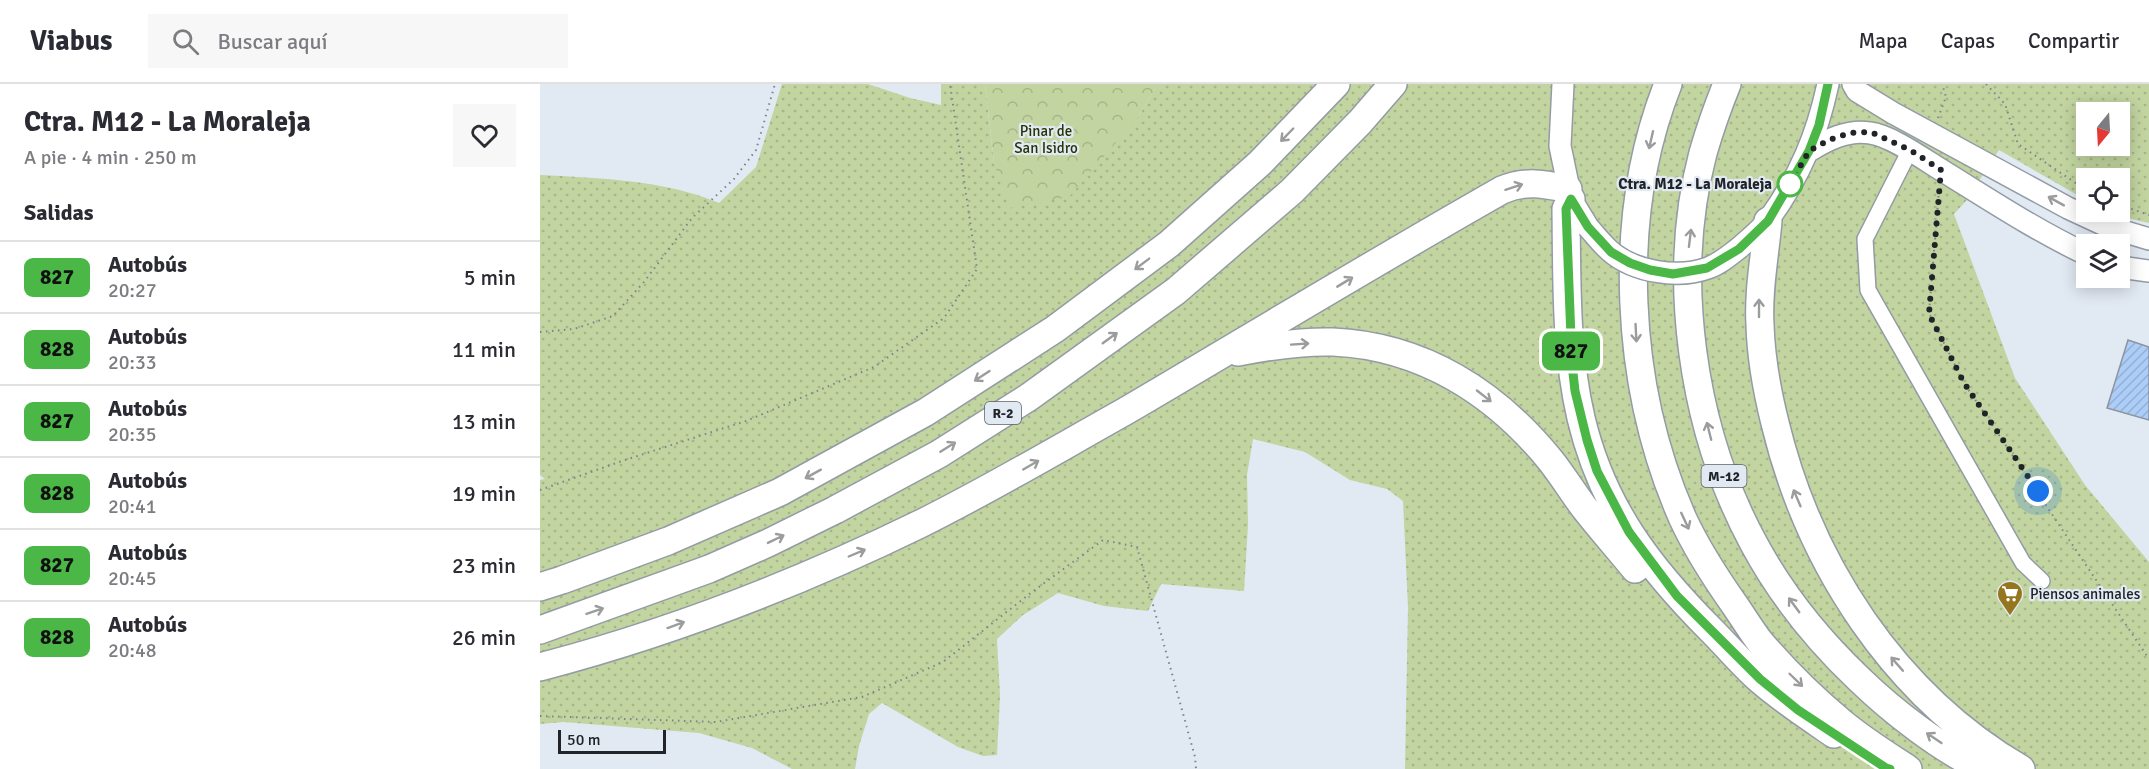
<!DOCTYPE html>
<html lang="es">
<meta charset="utf-8">
<style>
:root{--surface:#fff;--page:#f7f7f7;--text:#2b2b33;--muted:#7c7c81;--line:#e1e1e2}
body{margin:0;font-family:Signika,sans-serif;background:var(--page);color:var(--text);height:100vh;display:flex;flex-direction:column;font-size:22px;white-space:nowrap}
*{box-sizing:border-box;margin:0}
p{font-size:20px;color:var(--muted)}
.icon{flex:none;width:33px;height:33px;fill:none;stroke:currentColor;stroke-width:2;stroke-linecap:round;stroke-linejoin:round}
.map{position:relative;flex:1;overflow:hidden}
.details{display:flex;flex-direction:column;background:var(--surface);width:540px}
.details>*{flex:none}
.badge{padding:0 12px;border-radius:9px;font-size:21px;line-height:39px}
.needle{width:39px;rotate:198deg}
.tools{position:absolute;left:1536px;top:18px;display:grid;gap:12px}
.tools a{display:grid;place-items:center;width:54px;height:54px;border-radius:0px;background:var(--surface);box-shadow:0 3px 15px #0003;font-size:30px}
.scale{position:absolute;left:18px;bottom:15px;width:108px;box-sizing:border-box;padding-left:6px;border:3px solid #202327;border-top:0;font-size:16px;line-height:21px;white-space:nowrap;color:#202327;-webkit-text-stroke:4px #e1e9f3;paint-order:stroke}
.you{position:absolute;width:30px;height:30px;margin:-15px;border:4px solid #fff;border-radius:50%;background:#1a73e8;box-shadow:0 0 0 9px #1a73e833}
.map>.badge{position:absolute;translate:-50% -50%;box-shadow:0 0 0 3px #fff}
h2{padding:0 24px;font-size:22px;line-height:54px}
.round{display:grid;place-items:center;flex:none;width:63px;height:63px;border-radius:0px;background:var(--page)}
.headline{display:flex;align-items:center;justify-content:space-between;height:102px;padding:0 24px}
h1{font-size:28px;font-weight:800;line-height:45px}
ul{padding:0;list-style:none}
li{display:flex;align-items:center;gap:18px;height:72px;padding:0 24px;border-top:2px solid var(--line)}
li div{flex:1}
li b{display:block;font-size:22px}
li em{font-style:normal}
li .badge{min-width:66px;font-weight:700;text-align:center}
header{display:flex;align-items:center;gap:36px;box-sizing:border-box;height:84px;padding:0 30px;background:var(--surface);border-bottom:2px solid var(--line)}
header strong{font-size:28px}
nav{display:flex;gap:33px;margin-inline-start:auto;font-size:21px}
.search{width:420px;height:54px;background:var(--page);display:flex;align-items:center;gap:15px;box-sizing:border-box;padding:0 21px;border-radius:0px;color:var(--muted);font-size:22px}
main{display:flex;flex:1;min-height:0}
.map>svg:first-child{display:block}
.grass{fill:url(#grass-dots);fill-rule:evenodd}
.forest{fill:url(#forest-crowns)}
.building{fill:url(#building-hatch);stroke:#8d949e;stroke-width:1.5}
.lines{fill:none;stroke-linecap:round;stroke-linejoin:round}
.street-casing{stroke:#939ba4;stroke-width:18}
.secondary-casing{stroke:#939ba4;stroke-width:24}
.highway-casing{stroke:#939ba4;stroke-width:30}
.path{stroke:#7d838a;stroke-width:2;stroke-dasharray:1.5 4.5;stroke-linecap:butt}
.street{stroke:#fff;stroke-width:15}
.secondary{stroke:#fff;stroke-width:21}
.highway{stroke:#fff;stroke-width:27}
.secondary-bridge-casing{stroke:#939ba4;stroke-width:24;stroke-linecap:butt}
.secondary-bridge{stroke:#fff;stroke-width:21}
.oneway{stroke:#9b9c9e}
.line-casing{stroke:#fff;stroke-width:14}
.line{stroke:#4ab747;stroke-width:9}
.walk{stroke:#202327;stroke-width:6;stroke-dasharray:0 10.8}
.stop-dot{fill:#fff;stroke:#4ab747;stroke-width:3}
.labels{text-anchor:middle;dominant-baseline:central;stroke-width:4.5;stroke-linejoin:round;paint-order:stroke}
.shield{fill:#e1e9f3;stroke:#5a5e64;stroke-width:1.5}
.shield-label{font-size:14px;font-weight:bold;fill:#202327}
.park-label{font-size:15px;fill:#273304;stroke:#e1e9f3}
.stop-label{font-size:15px;font-weight:bold;fill:#202327;stroke:#e1e9f3;text-anchor:end}
.poi-label{font-size:15px;fill:#202327;stroke:#e1e9f3;text-anchor:start}
</style>
<header>
<strong>Viabus</strong>
<div class="search"><svg class="icon" aria-label="search" viewBox="0 0 24 24"><circle cx="10" cy="10" r="6"/><path d="M15 15l6 6"/></svg>Buscar aquí</div>
<nav><a>Mapa</a><a>Capas</a><a>Compartir</a></nav>
</header>
<main>
<section class="details">
<div class="headline"><div><h1>Ctra. M12 - La Moraleja</h1><p>A pie · 4 min · 250 m</p></div><a class="round"><svg class="icon" aria-label="heart" viewBox="0 0 24 24"><path d="M12 20l-8-8c-3-5 5-10 8-4 3-6 11-1 8 4z"/></svg></a></div>
<h2>Salidas</h2>
<ul>
<li><span class="badge" style="background:#4ab747;color:#111">827</span><div><b>Autobús</b><p>20:27</p></div><em>5 min</em></li>
<li><span class="badge" style="background:#4ab747;color:#111">828</span><div><b>Autobús</b><p>20:33</p></div><em>11 min</em></li>
<li><span class="badge" style="background:#4ab747;color:#111">827</span><div><b>Autobús</b><p>20:35</p></div><em>13 min</em></li>
<li><span class="badge" style="background:#4ab747;color:#111">828</span><div><b>Autobús</b><p>20:41</p></div><em>19 min</em></li>
<li><span class="badge" style="background:#4ab747;color:#111">827</span><div><b>Autobús</b><p>20:45</p></div><em>23 min</em></li>
<li><span class="badge" style="background:#4ab747;color:#111">828</span><div><b>Autobús</b><p>20:48</p></div><em>26 min</em></li>
</ul>
</section>
<div class="map">
<svg width="1609" height="685" viewBox="0 0 1609 685">
<defs>
<pattern id="grass-dots" width="8" height="8" patternUnits="userSpaceOnUse" patternTransform="scale(1.5)"><rect width="8" height="8" fill="#c2d4a0"/><path d="M2 2h.1M6 6h.1" fill="none" stroke="#a6b68a" stroke-width="1.8" stroke-linecap="round"/></pattern>
<pattern id="forest-crowns" width="20" height="18" patternUnits="userSpaceOnUse" patternTransform="scale(1.5)"><rect width="20" height="18" fill="#c2d4a0"/><path d="M2 6a3 3 0 1 1 6 0M12 15a3 3 0 1 1 6 0" fill="none" stroke="#a6b68a"/></pattern>
<pattern id="building-hatch" width="6" height="6" patternUnits="userSpaceOnUse" patternTransform="scale(1.5)"><rect width="6" height="6" fill="#accdf7"/><path d="M-1 1l2-2M0 6l6-6M5 7l2-2" fill="none" stroke="#94b0d4"/></pattern>
</defs>
<rect width="100%" height="100%" fill="#e1e9f3"/>
<path class="grass" d="M 242,0 L 328,0 L 370,14 L 401,21 L 401,0 L 445,0 L 454,79 L 598,33 L 618,0 L 1609,0 L 1609,139 L 1578,132 L 1569,128 L 1580,128 L 1580,94 L 1546,94 L 1546,116 L 1459,66 L 1426,117 L 1414,130 L 1475,294 L 1545,401 L 1609,478 L 1609,685 L 865,685 L 868,523 L 863,417 L 847,405 L 810,396 L 765,368 L 713,355 L 707,391 L 708,441 L 704,507 L 621,500 L 608,527 L 564,522 L 518,509 L 483,531 L 457,555 L 460,612 L 457,671 L 443,672 L 418,663 L 342,619 L 329,630 L 319,662 L 315,685 L 252,685 L 212,664 L 159,649 L 24,638 L 0,640 L 0,396 L 5,395 L 0,391 L 0,91 C 57,94 126,96 179,119 L 216,83 ZM 1546,28 L 1580,28 L 1580,62 L 1546,62 Z"/>
<path class="forest" d="M 445,0 L 618,0 L 598,33 L 529,113 L 469,124 L 454,79 Z"/>
<path class="building" d="M 1588,256 L 1609,263 L 1609,336 L 1567,324 Z"/>
<g class="lines">
<defs>
<path id="street" d="M 1370,66 L 1325,155 L 1328,206 L 1483,479 L 1502,497"/>
<path id="secondary" d="M 1023,0 L 1020,62 L 1031,115 L 1048,143
M 1313,0 L 1317,7 L 1353,29 L 1528,124 L 1569,143 L 1609,155
M 1269,67 C 1287,56 1308,45 1330,49 C 1350,51 1385,76 1403,87 C 1450,116 1497,147 1546,170
M 1199,164 C 1209,155 1221,146 1229,135 C 1260,92 1277,51 1288,0
M 1580,183 L 1609,187"/>
<path id="highway" d="M 1128,0 C 1075,134 1085,304 1143,435 C 1157,465 1175,493 1194,520 C 1203,533 1211,546 1220,558 C 1244,586 1272,614 1301,638 C 1321,655 1345,670 1368,685
M 1187,0 C 1178,22 1170,45 1163,69 C 1130,194 1152,346 1214,460 C 1241,510 1278,556 1319,595 C 1352,627 1402,666 1444,685
M 1031,115 L 1026,125 C 1027,194 1025,266 1041,334 C 1062,423 1109,484 1172,547 C 1188,563 1203,581 1220,596 C 1243,616 1269,633 1294,650
M 1228,137 C 1225,171 1218,206 1220,241 C 1221,274 1227,307 1235,339 C 1269,480 1354,611 1481,685
M 698,268 C 729,262 761,257 793,258 C 883,262 956,309 1011,377 C 1022,391 1032,407 1043,422 C 1060,444 1078,464 1095,485
M 0,503 L 22,496 L 128,457 L 240,408 L 386,328 L 515,245 L 629,160 L 720,79 L 796,0
M 0,546 L 169,485 L 228,459 L 295,426 L 399,370 L 489,313 L 636,207 L 752,107 L 820,38 L 853,0
M 0,583 C 130,549 259,499 380,440 C 449,406 516,366 584,328 C 710,254 835,178 962,106 C 985,96 1005,100 1028,105"/>
</defs>
<use href="#street" class="street-casing"/>
<use href="#secondary" class="secondary-casing"/>
<use href="#highway" class="highway-casing"/>
<path class="path" d="M 1446,0 L 1465,20 L 1478,60 L 1546,106
M 1398,34 L 1406,13 L 1402,0
M 1399,106 L 1389,229 L 1424,299 L 1609,575
M 1580,121 L 1609,131
M 0,248 L 34,245 L 73,232 L 104,198 L 152,134 L 194,95 L 216,66 L 235,0
M 0,406 L 82,377 L 206,337 L 334,283 L 404,234 L 437,185 L 410,0
M 0,632 L 175,638 L 322,613 L 403,578 L 492,508 L 563,456 L 597,463 L 655,673 L 656,685"/>
<use href="#street" class="street"/>
<use href="#secondary" class="secondary"/>
<use href="#highway" class="highway"/>
<defs>
<path id="secondary-bridge" d="M 1048,143 C 1055,151 1062,160 1070,167 C 1094,188 1138,195 1168,184 C 1179,180 1189,172 1199,164"/>
</defs>
<use href="#secondary-bridge" class="secondary-bridge-casing"/>
<use href="#secondary-bridge" class="secondary-bridge"/>
</g>
<defs><path id="oneway-shaft" d="M-6 0H5M1.5-3L5.5 0L1.5 3" fill="none" stroke-width="1.6" stroke-linecap="round" stroke-linejoin="round" transform="scale(1.5)"/></defs>
<g class="oneway">
<use href="#oneway-shaft" transform="translate(747 51) rotate(134)"/>
<use href="#oneway-shaft" transform="translate(1111 56) rotate(103)"/>
<use href="#oneway-shaft" transform="translate(974 103) rotate(-18)"/>
<use href="#oneway-shaft" transform="translate(1516 117) rotate(-151)"/>
<use href="#oneway-shaft" transform="translate(1150 154) rotate(-83)"/>
<use href="#oneway-shaft" transform="translate(602 180) rotate(143)"/>
<use href="#oneway-shaft" transform="translate(805 198) rotate(-31)"/>
<use href="#oneway-shaft" transform="translate(1219 224) rotate(-90)"/>
<use href="#oneway-shaft" transform="translate(1096 249) rotate(87)"/>
<use href="#oneway-shaft" transform="translate(570 254) rotate(-36)"/>
<use href="#oneway-shaft" transform="translate(760 260) rotate(-4)"/>
<use href="#oneway-shaft" transform="translate(442 292) rotate(147)"/>
<use href="#oneway-shaft" transform="translate(944 312) rotate(38)"/>
<use href="#oneway-shaft" transform="translate(1169 347) rotate(-104)"/>
<use href="#oneway-shaft" transform="translate(408 363) rotate(-32)"/>
<use href="#oneway-shaft" transform="translate(491 381) rotate(-30)"/>
<use href="#oneway-shaft" transform="translate(273 390) rotate(151)"/>
<use href="#oneway-shaft" transform="translate(1257 414) rotate(-113)"/>
<use href="#oneway-shaft" transform="translate(1145 437) rotate(65)"/>
<use href="#oneway-shaft" transform="translate(236 455) rotate(-26)"/>
<use href="#oneway-shaft" transform="translate(317 469) rotate(-23)"/>
<use href="#oneway-shaft" transform="translate(1254 521) rotate(-126)"/>
<use href="#oneway-shaft" transform="translate(55 527) rotate(-19)"/>
<use href="#oneway-shaft" transform="translate(136 541) rotate(-20)"/>
<use href="#oneway-shaft" transform="translate(1357 580) rotate(-131)"/>
<use href="#oneway-shaft" transform="translate(1256 596) rotate(44)"/>
<use href="#oneway-shaft" transform="translate(1394 654) rotate(-146)"/>
</g>
<g class="lines">
<defs>
<path id="line" d="M 1288,0 L 1279,41 L 1269,67 L 1228,137 L 1199,165 L 1167,184 L 1133,190 L 1110,186 L 1090,179 L 1071,168 L 1060,156 L 1048,143 L 1031,115 L 1026,125 L 1032,280 L 1035,307 L 1047,356 L 1057,387 L 1089,448 L 1137,512 L 1220,595 L 1258,626 L 1346,684 L 1350,685"/>
</defs>
<use href="#line" class="line-casing"/>
<use href="#line" class="line"/>
<path class="walk" d="M 1250,100 L 1269,67 L 1289,56 L 1310,49 L 1331,48 L 1370,66 L 1401,86 L 1389,230 L 1424,299 L 1498,407"/>
</g>
<defs>
<symbol id="supermarket-pin" viewBox="-11 -11 22 30"><path d="M0 17L-7.5 6A9.5 9.5 0 1 1 7.5 6Z" fill="#95761e" stroke="#e1e9f3"/><path d="M-6-5.5h2.5l.6 2H6L4.5 2H-2.5L-4.4-4H-6ZM-1.5 3.2a1.3 1.3 0 1 0 .1 0ZM3 3.2a1.3 1.3 0 1 0 .1 0Z" fill="#fff"/></symbol>
</defs>
<g fill-rule="evenodd">
<use href="#supermarket-pin" x="1455" y="495" width="30" height="40"/>
</g>
<circle class="stop-dot" cx="1250" cy="100" r="12"/>
<g class="labels">
<g class="shield">
<rect x="445" y="318" width="36" height="22" rx="4.5"/>
<rect x="1161.5" y="381" width="45" height="22" rx="4.5"/>
</g>
<g class="shield-label">
<text x="463" y="329">R-2</text>
<text x="1184" y="392">M-12</text>
</g>
<g class="park-label">
<text x="506" y="47">Pinar de<tspan x="506" dy="17">San Isidro</tspan></text>
</g>
<g class="stop-label">
<text x="1232" y="100">Ctra. M12 - La Moraleja</text>
</g>
<g class="poi-label">
<text x="1490" y="510">Piensos animales</text>
</g>
</g>
</svg>
<div class="tools">
<a><svg class="needle" viewBox="-14 -14 28 28"><path d="M0-13l5 13h-10z" fill="#e53935"/><path d="M0 13l5-13h-10z" fill="#7c7c81"/></svg></a>
<a><svg class="icon" aria-label="locate" viewBox="0 0 24 24"><circle cx="12" cy="12" r="6"/><path d="M12 2v4M12 18v4M2 12h4M18 12h4"/></svg></a>
<a><svg class="icon" aria-label="layers" viewBox="0 0 24 24"><path d="M12 4l9 5-9 5-9-5zM3 14l9 5 9-5"/></svg></a>
</div>
<div class="scale">50 m</div>
<div class="you" style="left:1498px;top:407px"></div>
<b class="badge" style="left:1031px;top:267px;background:#4ab747;color:#111">827</b>
</div>
</main>
